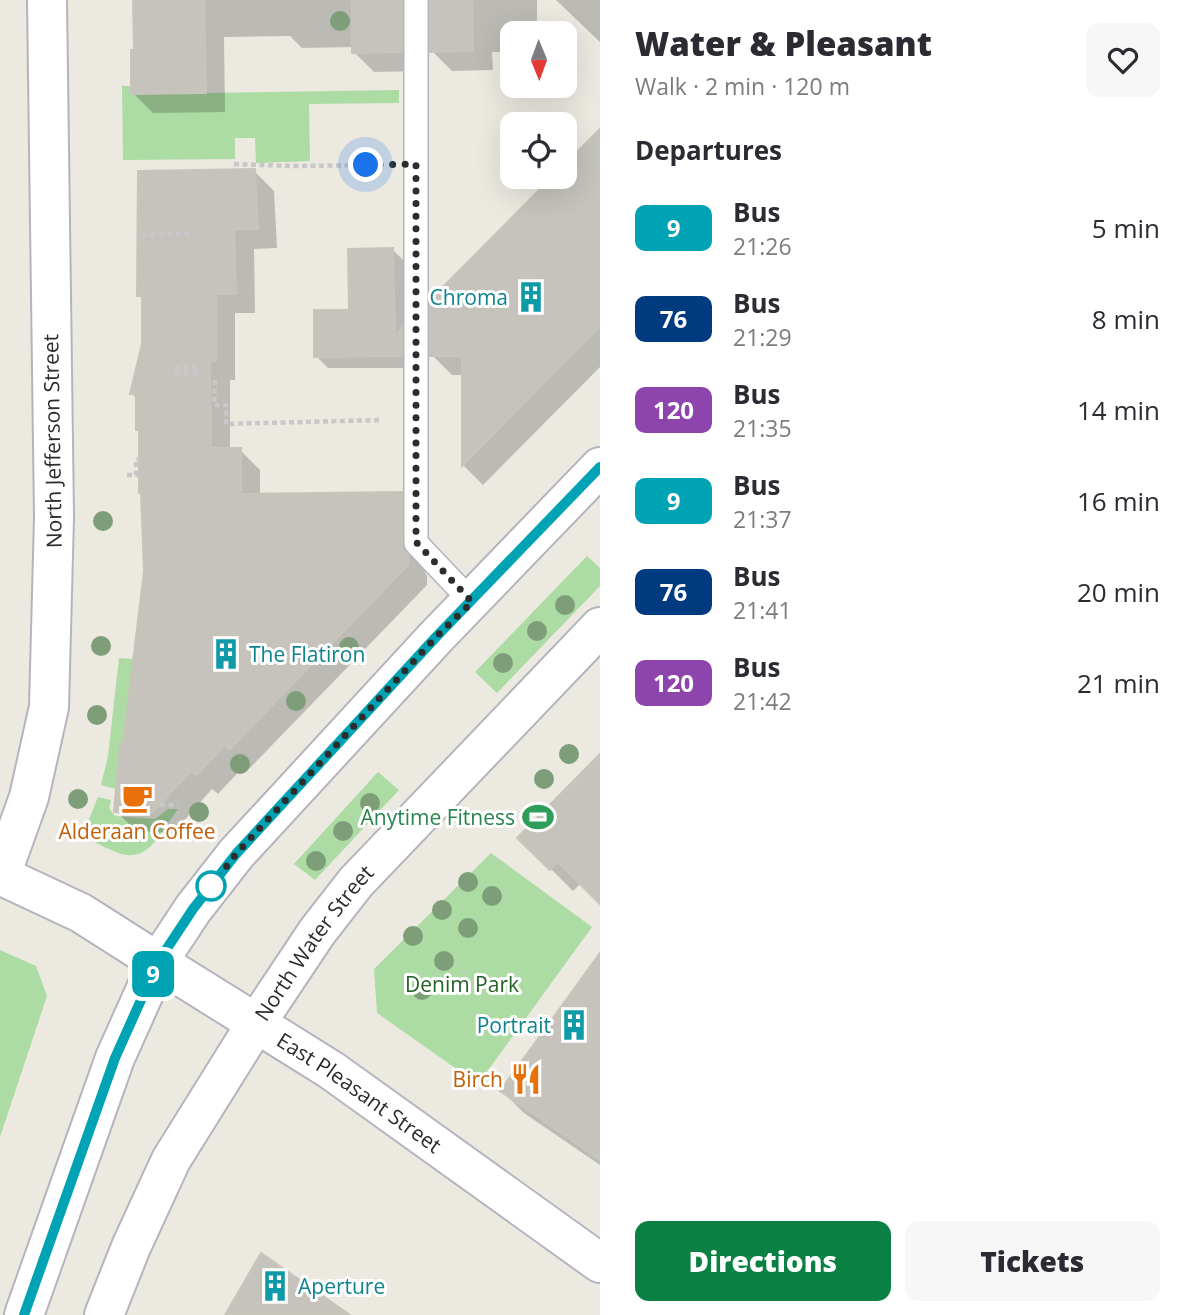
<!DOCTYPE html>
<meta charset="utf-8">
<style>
:root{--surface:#fff;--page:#f7f7f7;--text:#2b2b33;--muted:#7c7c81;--accent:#0b8043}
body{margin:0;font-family:"Open Sans",sans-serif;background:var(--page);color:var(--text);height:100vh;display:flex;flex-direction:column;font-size:26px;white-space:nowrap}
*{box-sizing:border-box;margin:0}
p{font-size:23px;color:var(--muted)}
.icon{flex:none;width:38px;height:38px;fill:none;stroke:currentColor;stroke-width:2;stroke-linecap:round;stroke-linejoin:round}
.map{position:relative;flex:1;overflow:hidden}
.panel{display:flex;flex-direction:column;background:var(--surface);width:595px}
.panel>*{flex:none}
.badge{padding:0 14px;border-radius:10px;font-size:24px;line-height:46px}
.needle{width:46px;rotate:179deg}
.controls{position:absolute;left:500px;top:21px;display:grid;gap:14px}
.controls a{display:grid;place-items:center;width:77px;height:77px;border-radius:14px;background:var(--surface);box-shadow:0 7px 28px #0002;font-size:35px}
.you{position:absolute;width:35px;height:35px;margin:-18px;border:5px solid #fff;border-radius:50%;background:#1a73e8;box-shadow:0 0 0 10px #1a73e833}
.map>.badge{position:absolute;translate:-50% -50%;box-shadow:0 0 0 4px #fff}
h2{padding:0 35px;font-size:26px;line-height:63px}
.round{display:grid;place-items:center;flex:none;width:74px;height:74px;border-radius:14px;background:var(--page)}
.summary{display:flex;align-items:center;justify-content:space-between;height:119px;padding:0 35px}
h1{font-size:33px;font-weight:800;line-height:52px}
.cta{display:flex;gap:14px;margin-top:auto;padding:14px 35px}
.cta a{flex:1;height:80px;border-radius:14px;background:var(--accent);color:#fff;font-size:28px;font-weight:800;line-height:80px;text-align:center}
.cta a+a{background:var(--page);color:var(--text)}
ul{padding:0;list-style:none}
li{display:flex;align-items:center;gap:21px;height:91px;padding:0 35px}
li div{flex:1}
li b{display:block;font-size:26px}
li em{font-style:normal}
li .badge{min-width:77px;font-weight:700;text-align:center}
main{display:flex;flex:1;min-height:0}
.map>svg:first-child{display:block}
.green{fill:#acdba4}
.shadow{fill:#0003}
.building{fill:#c5c3bc;stroke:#c7c5ba;stroke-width:2}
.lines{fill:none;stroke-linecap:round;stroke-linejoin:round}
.service-casing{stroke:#b4b4be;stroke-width:26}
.minor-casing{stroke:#b4b4be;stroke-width:42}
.tertiary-casing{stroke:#b4b4be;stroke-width:42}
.secondary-casing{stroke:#b4b4be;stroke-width:42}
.path{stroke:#c8c8c8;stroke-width:4.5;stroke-dasharray:5 3.5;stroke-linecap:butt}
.service{stroke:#fff;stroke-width:23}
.minor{stroke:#fff;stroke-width:38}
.tertiary{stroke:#fff;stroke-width:38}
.secondary{stroke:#fff;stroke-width:38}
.tree{fill:#7e9e7a}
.line-casing{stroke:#fff;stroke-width:16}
.line{stroke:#00a3b4;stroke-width:10}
.walk{stroke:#2c2c2c;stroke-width:7;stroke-dasharray:0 12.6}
.stop-dot{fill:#fff;stroke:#00a3b4;stroke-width:3.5}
.labels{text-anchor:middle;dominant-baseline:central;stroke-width:6;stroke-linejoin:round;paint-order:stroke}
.culture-label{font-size:21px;fill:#0d838f;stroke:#fff;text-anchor:end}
.street-label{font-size:21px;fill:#2c2c2c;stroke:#fff}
.leisure-label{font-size:21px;fill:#27864d;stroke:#fff;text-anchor:end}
.food-label{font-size:21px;fill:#c56008;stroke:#fff}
.park-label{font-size:21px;fill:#246125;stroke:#fff}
</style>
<main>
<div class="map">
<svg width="600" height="1315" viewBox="0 0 600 1315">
<rect width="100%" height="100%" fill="#ece9e1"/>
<path class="green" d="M 122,86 L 131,86 L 131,94 L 399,90 L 399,103 L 309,104 L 310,161 L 256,163 L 255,138 L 235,138 L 235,159 L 123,160 Z
M 587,556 L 600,568 L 600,586 L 497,693 L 475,672 Z
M 119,658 L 134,659 L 116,789 L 101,785 L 108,756 Z
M 378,772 L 399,790 L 315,880 L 294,864 Z
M 98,797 L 111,800 L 109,808 L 115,816 L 155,819 L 168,809 L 178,809 C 158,835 148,868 111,850 C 102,846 93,842 86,836 L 85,829 Z
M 491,853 L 592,927 L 478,1084 L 377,1013 L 374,969 Z
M 0,950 L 36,966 L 47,996 L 0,1137 Z"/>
<path class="shadow" d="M 135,0 L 537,0 L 537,33 L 513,33 L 513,52 L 492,52 L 493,70 L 452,71 L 432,51 L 432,7 L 428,8 L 421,20 L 421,71 L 374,72 L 354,52 L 354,47 L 302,48 L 290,36 L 224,37 L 225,112 L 153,113 L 133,93 L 136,52 Z
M 556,0 L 600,0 L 600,42 Z
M 600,131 L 600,367 L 483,485 L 464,466 L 464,375 L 452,375 L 432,355 L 432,301 L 555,177 L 565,177 L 565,166 Z
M 254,171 L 274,191 L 277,248 L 254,249 L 255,313 L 235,313 L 235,380 L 230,380 L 230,450 L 240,450 L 260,470 L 260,495 L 401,494 L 421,514 L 421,564 L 427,576 L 427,585 L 250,768 L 246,764 L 218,794 L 212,789 L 173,833 L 136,831 L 116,811 L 145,571 L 141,433 L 138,430 L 138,399 L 132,394 L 144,344 L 143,299 L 139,295 Z
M 393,250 L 405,262 L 413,368 L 328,368 L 316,356 L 351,311 Z
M 600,757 L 600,901 L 581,883 L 573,891 L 520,838 Z
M 600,955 L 600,1165 L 524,1113 L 502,1091 Z"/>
<path class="building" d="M 133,0 L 204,0 L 206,93 L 131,94 L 131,50 L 134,50 Z
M 352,0 L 402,0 L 402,52 L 352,53 Z
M 430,0 L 472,0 L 473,51 L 430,52 Z
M 600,129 L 600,326 L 462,466 L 462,356 L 430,356 L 430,300 L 552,177 L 565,177 L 565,164 Z
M 255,169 L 258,229 L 234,229 L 236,294 L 216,294 L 216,361 L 210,361 L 211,448 L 241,448 L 241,494 L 402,492 L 402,543 L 408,555 L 408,565 L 229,750 L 225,745 L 197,775 L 191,771 L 152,813 L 114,812 L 120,744 L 123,744 L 144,571 L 141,493 L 139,493 L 139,430 L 136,430 L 136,394 L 130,394 L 142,344 L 142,296 L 137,296 L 138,171 Z
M 393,248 L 395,336 L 402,328 L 402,356 L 314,357 L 314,310 L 349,310 L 348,249 Z
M 600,754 L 600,904 L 558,862 L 550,870 L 517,838 Z
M 600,953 L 600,1160 L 500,1091 Z
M 261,1253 L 350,1315 L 225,1315 Z"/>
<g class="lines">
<defs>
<path id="service" d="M 416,0 L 416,543 L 472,602"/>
<path id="minor" d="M 0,875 L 81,913 L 158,962
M 1,875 L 29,797 L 49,707 L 54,517 L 47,0"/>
<g id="tertiary">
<path id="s1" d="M 158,962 L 331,1070 L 600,1263"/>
</g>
<g id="secondary">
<path d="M 24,1315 L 115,1058 L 158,962 L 193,909 L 236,854 L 436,637 L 600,467"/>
<path id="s2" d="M 104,1315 L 131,1247 L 171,1160 L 257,1022 L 317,932 L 356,882 L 600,627"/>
</g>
</defs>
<use href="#service" class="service-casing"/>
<use href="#minor" class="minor-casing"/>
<use href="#tertiary" class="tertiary-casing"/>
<use href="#secondary" class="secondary-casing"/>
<path class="path" d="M 234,164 L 291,166 L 380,165
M 142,235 L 193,234
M 175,368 L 199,368
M 175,374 L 199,374
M 215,380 L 214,405 L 226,405 L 226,424 L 379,420
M 127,475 L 136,475 L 136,459 L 139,459
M 160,805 L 178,805"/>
<use href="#service" class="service"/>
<use href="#minor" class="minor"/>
<use href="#tertiary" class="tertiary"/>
<use href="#secondary" class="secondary"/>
</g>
<g class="tree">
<circle cx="340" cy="21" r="10"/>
<circle cx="103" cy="521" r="10"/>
<circle cx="565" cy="605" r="10"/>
<circle cx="537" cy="631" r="10"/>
<circle cx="101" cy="646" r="10"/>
<circle cx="349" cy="647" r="10"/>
<circle cx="503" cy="663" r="10"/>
<circle cx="296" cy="701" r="10"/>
<circle cx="97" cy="715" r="10"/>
<circle cx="569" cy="754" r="10"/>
<circle cx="240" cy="764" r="10"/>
<circle cx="544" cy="779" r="10"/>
<circle cx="78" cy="799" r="10"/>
<circle cx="370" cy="803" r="10"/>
<circle cx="199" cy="812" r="10"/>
<circle cx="343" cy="831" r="10"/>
<circle cx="316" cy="861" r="10"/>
<circle cx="468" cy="882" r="10"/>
<circle cx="492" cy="896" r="10"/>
<circle cx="442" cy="910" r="10"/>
<circle cx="468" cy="928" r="10"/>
<circle cx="413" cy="936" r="10"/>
<circle cx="444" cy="961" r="10"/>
<circle cx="422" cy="990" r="10"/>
</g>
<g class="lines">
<defs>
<path id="line" d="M 24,1315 L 115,1058 L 158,962 L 193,909 L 236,854 L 436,637 L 600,467"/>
</defs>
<use href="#line" class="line-casing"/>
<use href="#line" class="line"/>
<path class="walk" d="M 211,886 L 236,854 L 436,637 L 472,602 L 416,542 L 416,164 L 366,165"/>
</g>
<defs>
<symbol id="building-bare" viewBox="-9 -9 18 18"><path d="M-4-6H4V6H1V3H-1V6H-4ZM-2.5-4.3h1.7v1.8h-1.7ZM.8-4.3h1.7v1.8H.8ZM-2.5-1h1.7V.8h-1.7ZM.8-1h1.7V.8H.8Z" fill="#0f9aa8" stroke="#fff" stroke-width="2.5" paint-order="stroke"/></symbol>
<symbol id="cafe-bare" viewBox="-9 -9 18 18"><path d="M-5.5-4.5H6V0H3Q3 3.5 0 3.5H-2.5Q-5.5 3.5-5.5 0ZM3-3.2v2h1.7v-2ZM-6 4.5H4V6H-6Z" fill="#e8710a" stroke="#fff" stroke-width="2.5" paint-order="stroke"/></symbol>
<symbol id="stadium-bare" viewBox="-9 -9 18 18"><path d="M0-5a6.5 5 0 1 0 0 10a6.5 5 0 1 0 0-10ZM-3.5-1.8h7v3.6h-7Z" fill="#2e9e5b" stroke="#fff" stroke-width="2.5" paint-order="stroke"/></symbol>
<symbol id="restaurant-bare" viewBox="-9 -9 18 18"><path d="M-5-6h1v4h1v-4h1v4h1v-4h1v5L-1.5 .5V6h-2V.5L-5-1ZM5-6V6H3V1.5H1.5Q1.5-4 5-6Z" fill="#e8710a" stroke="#fff" stroke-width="2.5" paint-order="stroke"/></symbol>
</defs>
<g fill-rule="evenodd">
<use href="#building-bare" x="509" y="275" width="44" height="44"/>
<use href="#building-bare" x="204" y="632" width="44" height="44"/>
<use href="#cafe-bare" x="115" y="776" width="44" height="44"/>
<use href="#stadium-bare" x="516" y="795" width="44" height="44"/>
<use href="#building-bare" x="552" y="1003" width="44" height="44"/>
<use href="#restaurant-bare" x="504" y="1057" width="44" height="44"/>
<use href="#building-bare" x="253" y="1264" width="44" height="44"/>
</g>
<circle class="stop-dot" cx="211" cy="886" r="14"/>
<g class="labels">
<g class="culture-label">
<text x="508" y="297">Chroma</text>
<text x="249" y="654" text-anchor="start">The Flatiron</text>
<text x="551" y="1025">Portrait</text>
<text x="298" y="1286" text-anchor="start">Aperture</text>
</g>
<g class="street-label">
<text transform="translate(52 441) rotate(-91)">North Jefferson Street</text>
<text stroke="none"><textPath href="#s2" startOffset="429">North Water Street</textPath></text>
<text stroke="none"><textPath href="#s1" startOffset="240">East Pleasant Street</textPath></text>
</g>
<g class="leisure-label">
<text x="515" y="817">Anytime Fitness</text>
</g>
<g class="food-label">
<text x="137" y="831">Alderaan Coffee</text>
<text x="503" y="1079" text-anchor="end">Birch</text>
</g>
<g class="park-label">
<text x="462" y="984">Denim Park</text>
</g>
</g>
</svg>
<div class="controls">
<a><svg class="needle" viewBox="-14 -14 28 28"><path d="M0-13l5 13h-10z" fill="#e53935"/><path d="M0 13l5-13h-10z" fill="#7c7c81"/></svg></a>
<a><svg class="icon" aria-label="locate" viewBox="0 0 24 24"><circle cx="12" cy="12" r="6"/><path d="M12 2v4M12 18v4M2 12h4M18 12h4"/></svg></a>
</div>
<div class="you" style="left:366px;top:165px"></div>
<b class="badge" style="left:153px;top:974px;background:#00a3b4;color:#fff">9</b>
</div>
<section class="panel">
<div class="summary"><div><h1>Water &amp; Pleasant</h1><p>Walk · 2 min · 120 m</p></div><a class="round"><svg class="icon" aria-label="heart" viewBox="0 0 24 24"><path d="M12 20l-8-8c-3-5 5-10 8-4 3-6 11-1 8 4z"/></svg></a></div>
<h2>Departures</h2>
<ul>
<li><span class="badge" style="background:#00a3b4;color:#fff">9</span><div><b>Bus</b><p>21:26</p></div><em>5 min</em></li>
<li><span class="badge" style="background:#003b80;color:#fff">76</span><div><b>Bus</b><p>21:29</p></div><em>8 min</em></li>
<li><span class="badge" style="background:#8e44ad;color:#fff">120</span><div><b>Bus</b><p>21:35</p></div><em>14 min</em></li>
<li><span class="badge" style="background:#00a3b4;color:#fff">9</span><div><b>Bus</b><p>21:37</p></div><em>16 min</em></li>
<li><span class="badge" style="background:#003b80;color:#fff">76</span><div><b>Bus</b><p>21:41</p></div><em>20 min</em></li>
<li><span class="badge" style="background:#8e44ad;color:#fff">120</span><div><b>Bus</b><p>21:42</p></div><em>21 min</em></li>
</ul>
<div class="cta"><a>Directions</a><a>Tickets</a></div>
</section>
</main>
